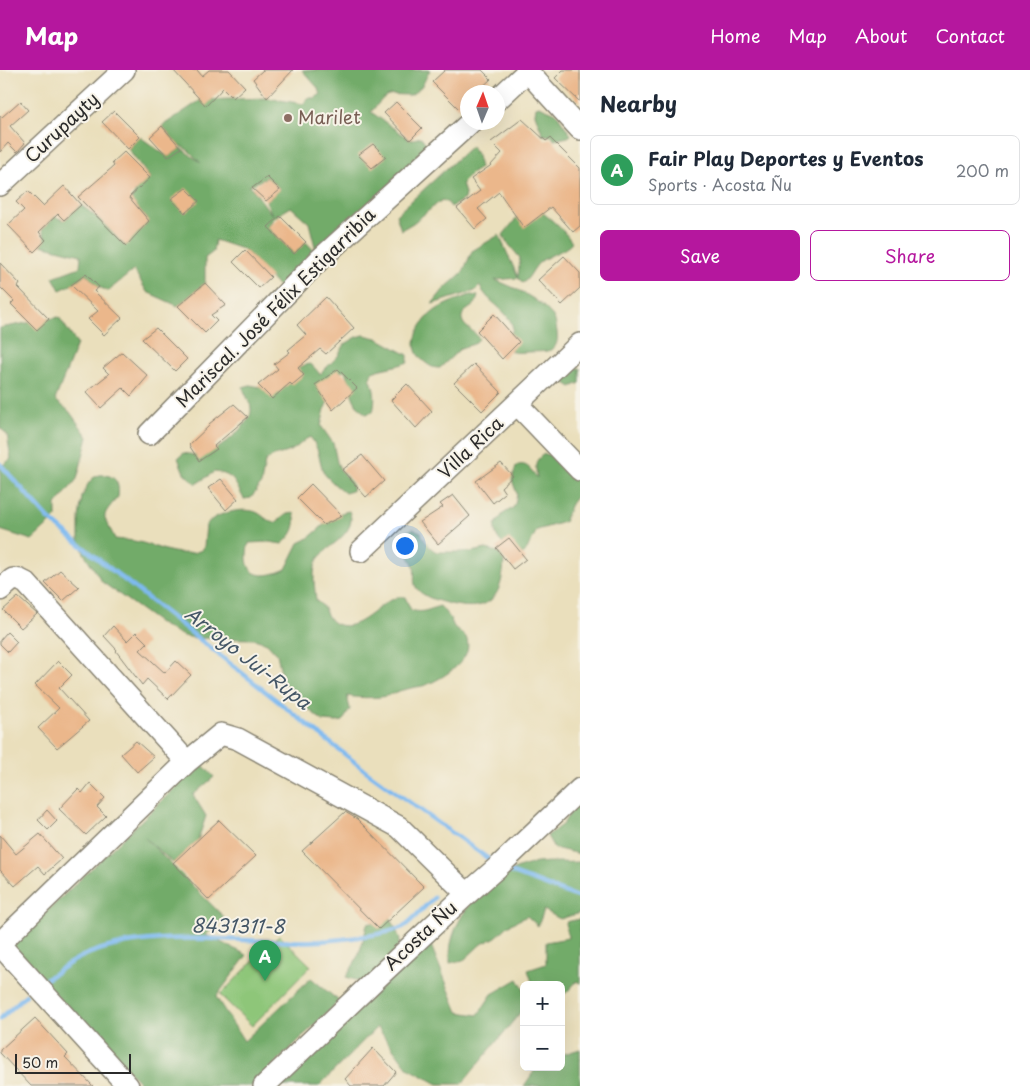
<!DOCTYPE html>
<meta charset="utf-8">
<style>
:root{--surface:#fff;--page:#f6f6f7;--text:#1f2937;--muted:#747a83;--line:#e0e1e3;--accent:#b5179e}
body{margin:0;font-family:"Playpen Sans",sans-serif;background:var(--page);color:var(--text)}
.controls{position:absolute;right:15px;bottom:15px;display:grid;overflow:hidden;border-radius:8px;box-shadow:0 5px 20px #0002}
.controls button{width:45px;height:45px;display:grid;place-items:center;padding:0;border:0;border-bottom:1px solid var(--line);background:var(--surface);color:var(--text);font:25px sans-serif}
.compass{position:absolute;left:460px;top:15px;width:45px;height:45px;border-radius:50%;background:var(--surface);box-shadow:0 5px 20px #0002;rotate:2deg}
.scale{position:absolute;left:15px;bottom:12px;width:116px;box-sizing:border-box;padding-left:5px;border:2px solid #2b2b2b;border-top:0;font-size:14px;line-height:18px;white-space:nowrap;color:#2b2b2b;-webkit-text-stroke:4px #f7f3e8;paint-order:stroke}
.you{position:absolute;left:404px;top:475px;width:18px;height:18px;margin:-12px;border:4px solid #fff;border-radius:50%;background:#1a73e8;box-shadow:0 0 0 8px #1a73e833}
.badge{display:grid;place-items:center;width:32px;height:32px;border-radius:50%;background:var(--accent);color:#fff;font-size:16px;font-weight:700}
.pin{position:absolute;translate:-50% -41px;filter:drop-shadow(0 1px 2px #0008)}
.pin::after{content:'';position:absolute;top:26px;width:18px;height:15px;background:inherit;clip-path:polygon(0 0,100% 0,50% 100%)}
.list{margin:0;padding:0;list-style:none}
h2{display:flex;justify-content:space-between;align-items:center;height:65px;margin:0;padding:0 20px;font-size:21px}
h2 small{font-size:16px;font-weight:400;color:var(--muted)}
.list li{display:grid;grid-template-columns:32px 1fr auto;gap:15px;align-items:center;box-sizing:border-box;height:70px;margin:0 10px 10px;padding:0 10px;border:1px solid var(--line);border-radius:8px}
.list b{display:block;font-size:19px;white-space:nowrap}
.list p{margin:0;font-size:16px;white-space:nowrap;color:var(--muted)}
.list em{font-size:16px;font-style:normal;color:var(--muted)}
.actions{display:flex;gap:10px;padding:15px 20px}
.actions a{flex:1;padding:11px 0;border:1px solid var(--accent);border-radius:8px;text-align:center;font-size:18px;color:var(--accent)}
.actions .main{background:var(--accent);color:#fff}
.map{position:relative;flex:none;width:580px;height:1016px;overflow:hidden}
header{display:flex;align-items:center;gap:30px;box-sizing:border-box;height:70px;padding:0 25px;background:var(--accent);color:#fff}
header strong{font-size:24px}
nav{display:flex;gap:28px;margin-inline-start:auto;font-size:18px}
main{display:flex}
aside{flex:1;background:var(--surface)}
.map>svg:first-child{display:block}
.green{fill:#8ec679;stroke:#5c7852}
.forest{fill:#72ab69;stroke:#4e6b4a;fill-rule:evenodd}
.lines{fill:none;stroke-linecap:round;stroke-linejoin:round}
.stream{stroke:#7ebaf0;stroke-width:4.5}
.building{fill:#ebb78b}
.minor-casing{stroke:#8a8574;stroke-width:24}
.minor{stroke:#fff;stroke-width:21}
.education-dot{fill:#8d6e63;stroke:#f7f3e8;stroke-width:2}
.labels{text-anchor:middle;stroke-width:4;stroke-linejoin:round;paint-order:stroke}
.education-label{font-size:18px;fill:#785e54;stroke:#f7f3e8;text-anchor:start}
.street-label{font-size:18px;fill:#2b2b2b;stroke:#f7f3e8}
.water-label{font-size:19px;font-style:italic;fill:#445666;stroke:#f7f3e8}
</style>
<header>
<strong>Map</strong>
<nav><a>Home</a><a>Map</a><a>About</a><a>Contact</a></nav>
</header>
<main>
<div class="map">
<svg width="580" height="1016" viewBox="0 0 580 1016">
<rect width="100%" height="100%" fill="#f7f3e8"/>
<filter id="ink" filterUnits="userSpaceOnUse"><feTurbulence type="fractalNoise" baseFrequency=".02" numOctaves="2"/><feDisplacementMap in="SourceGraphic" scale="10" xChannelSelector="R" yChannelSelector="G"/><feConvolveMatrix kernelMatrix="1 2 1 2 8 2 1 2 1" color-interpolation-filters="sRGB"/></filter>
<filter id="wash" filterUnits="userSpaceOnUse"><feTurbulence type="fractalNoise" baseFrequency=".0096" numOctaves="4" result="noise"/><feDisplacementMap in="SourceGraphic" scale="20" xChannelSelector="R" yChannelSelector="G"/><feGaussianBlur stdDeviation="1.12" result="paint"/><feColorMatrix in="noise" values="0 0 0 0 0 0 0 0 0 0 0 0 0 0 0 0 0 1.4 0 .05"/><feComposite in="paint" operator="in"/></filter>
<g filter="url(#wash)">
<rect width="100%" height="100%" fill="#eadfbc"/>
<path class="green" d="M279,865L311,896L252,956L220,925Z"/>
<path class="forest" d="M302,0H430C422,14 426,14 411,25C384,25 390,20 371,42L410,70L421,67L435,85L279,217L245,180L215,170L213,182L205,188V213L178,236L147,222L134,200L108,221L99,217L86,204L71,215L60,220L53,207L80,197L81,185L41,175L46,170L42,159L55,147L64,150L81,135L99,149L125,176L149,151L131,130L137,119L150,108L128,79L140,67L168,87L181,78L201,93L188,80L177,74L162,56L201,30L267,28L304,34L307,28H315L321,24L318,18ZM267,107L280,119L266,131L272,145L252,118L249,116ZM291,137L309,153L317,184L306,172L294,184L268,158L273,148Z
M539,36L556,43L571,65L568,67L554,70L553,66L543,65L535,44L536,37Z
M471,76L477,85L480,98L472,103L462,113L465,124L464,129L451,137L448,133L442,130L413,153L401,160L396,145Z
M539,141C548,145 568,164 572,173C565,181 551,184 541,191C533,197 531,207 523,213L518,208L495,210C514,217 537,228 551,244C556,249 556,256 557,262C560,285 544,281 528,282C523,282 518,283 513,282L507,278L506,271L513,259C510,240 487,233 480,216L475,221L432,234L444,219L463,202L472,181L499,165L518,207L520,188L506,171L503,165L519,145Z
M471,225L478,226C477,229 476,233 475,234C469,240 457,243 464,254C469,260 475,261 479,269L474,274L461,278L440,298C434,298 431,297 426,293C409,281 414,264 426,249C436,236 456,230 471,225Z
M59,247L77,274L55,330L69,341L88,367L77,409L56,435V448L32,470L0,460V397L11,389L7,364L0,358V258Z
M364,265L377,268L408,285V292C397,297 384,297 372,302L370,308C375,319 376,330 373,342L366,344C349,331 352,317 345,301L338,302L330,330L326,335L321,356L333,373L337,392L340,399L352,414V421L345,423C339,418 325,407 323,401C319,389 319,377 310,367C303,370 300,375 294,379C283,385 275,383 265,392L261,414L251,428L244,429C235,414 235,404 214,402L196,414L184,403L178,388L184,383C190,384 197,386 203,385C216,384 250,354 251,342C252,333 245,326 243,317L250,315L270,319C282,309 295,295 311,294L320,304L338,286L345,274L357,267Z
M572,298H580V313L571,317L565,313L562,305Z
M545,384C555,385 558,394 565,400C569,404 574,408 579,411C580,428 576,425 570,436C568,441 566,447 564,452L537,460L525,483L519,487C509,479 493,470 495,455L503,444L513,438L515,434L517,424L512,410L516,396C527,391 532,401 537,408C536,398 533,389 545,384Z
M99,405C115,404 120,412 118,427C98,450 104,444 115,469C123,470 131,470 139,472C159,477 181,489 202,480L204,477L206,455C214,443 246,436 258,443C265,447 267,451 275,453L287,444L294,443C298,456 292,466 282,474L269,472L249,473C247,479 247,483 247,489C249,511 271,506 286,499L299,473C318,466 327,444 349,441C359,462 328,475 318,489C311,501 315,518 316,531C327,536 325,549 336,554C362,565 383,523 405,527L411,540C423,544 429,539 440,536L450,548L454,557L466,567C476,589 443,608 426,615C420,617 413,617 407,619C398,620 391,626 381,627C370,628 358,628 347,626L350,639L343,651L336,652L323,651L307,638L287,617L283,611L277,584L267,573L254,569L196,568L183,566L162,555L102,512L84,483L79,470V448L82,427L88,414L93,408Z
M413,459L421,462C422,469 431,480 437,482H471L486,479L498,482L504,491C502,533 485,543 446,533C436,530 426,528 418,520C411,513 417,503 413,494C407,483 400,475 406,462Z
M201,693L214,707L193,725L206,746L198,770L173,793L145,768L224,847L206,865L247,885L216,927L244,971L311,908L339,931L252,1016H143L10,877Z
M580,736V784L554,778L547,766L563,754L573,738Z
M580,792V843L560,849L544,840L538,856L527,846L509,855L496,867L480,875L464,890L450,893C450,887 450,880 451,874C459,834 498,799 537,793C551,791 566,793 580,792Z
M391,848L400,869L398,879L365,913L346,907C358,890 363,874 367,854Z
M580,849V914L577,911L567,922L561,926V915H533L528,900L546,894V872L568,868L566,852Z
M430,873L458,942L478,945L492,924L518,909L524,920V938L462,1014H438L408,998L377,957L319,1016H280L350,946Z
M580,979V1016H524L537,997H561V985Z"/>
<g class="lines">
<path class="stream" d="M0,394L49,449L88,481L366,701L490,790
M505,800L580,828
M41,913C56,902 72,890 90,883C167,854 262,879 343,869C361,867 387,864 403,857C409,854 427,834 434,828
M0,949L26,925"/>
</g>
<g id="blocks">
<path class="building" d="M173,0H197L202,6L209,0H229L245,17L233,28L223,18L206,36Z
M263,0H293L267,28L253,9Z
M445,0H482L491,9L479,20L475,22H468V30L458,38L432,12Z
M563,0H580V32L555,8Z
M20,31L28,40L10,56L25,73L17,82L8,73L0,82V46L2,47Z
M396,32L422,58L410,70L384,43Z
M114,41L140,67L128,79L102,52Z
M522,49L546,71L550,68L580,98V156L573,162L551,137L524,158L499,122L478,139L487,149L475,159L457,138L480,121L471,109L490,96L502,83L491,72Z
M162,56L181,78L168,87L150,67Z
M373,74L386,87L372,98L358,85Z
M124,82L150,108L129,127L149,151L126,176L78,127L114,96L112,93Z
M267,107L280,120L266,131L252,118Z
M64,116L81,135L64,150L58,144L39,162L46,170L34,182L8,155L24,140L16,132L28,121L43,136Z
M186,118L199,131L185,143L171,129Z
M280,146L306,172L294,184L268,157Z
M245,180L271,207L259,218L233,192Z
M564,186L580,203V218L562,235L538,210Z
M0,193L20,214L18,217L49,249L37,260L11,234L14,231L0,217Z
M86,204L99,217L94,221L122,248L104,265L88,249L98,241L71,215Z
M205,213L226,235L211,245L217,251L205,263L178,236Z
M326,227L354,258L326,284L320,279L298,298L304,305L292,315L290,313L272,329L258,315L278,299L274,294L290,282L288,280L306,265L297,255Z
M494,244L519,272L502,289L477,261Z
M156,258L187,289L175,301L142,269Z
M122,282L148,306L131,326L123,318L101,338L86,322L109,304L103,298Z
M474,294L501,322L482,341L454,313Z
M338,299L357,318L333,340L315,315Z
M407,314L432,341L416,358L391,330Z
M234,334L248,347L214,376L217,379L199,391L189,375L210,355L209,354Z
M362,385L384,411L366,427L342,400Z
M501,393L513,406L501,417L505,423L493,433L476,411Z
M221,409L238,429L226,440L208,418Z
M311,414L342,446L324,455L297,428Z
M453,425L470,446L438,474L420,452L443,437L440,434Z
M509,468L526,489L513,499L496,478Z
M60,500L79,517L63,531L45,513Z
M18,527L37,544L21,558L3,540Z
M113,556L127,571L136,562L147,573L140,580L165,603L176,591L191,605L168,629L147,609L142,615L116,581L117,580L104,566Z
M7,562L17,572L8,582L0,574V570Z
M58,591L72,605L59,618L89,651L57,678L38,658L59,638L35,615Z
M136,671L154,687L137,702L121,684Z
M90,713L105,728L97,737L106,746L86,765L59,739L78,719L82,723Z
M47,740L57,751L48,760L38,750Z
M345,742L357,749L424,817L379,859L302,781Z
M219,750L256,786L209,830L173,793Z
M40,764L62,789L45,804L38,796L15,816L0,800V765L16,784Z
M35,948L68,984L65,987L93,1016H31L0,983V980Z
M373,978L396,1002L384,1016H351L345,1009Z"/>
</g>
</g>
<g filter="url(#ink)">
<use href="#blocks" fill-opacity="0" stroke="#8a8574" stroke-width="1"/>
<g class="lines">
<defs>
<path id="minor" d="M526,0L580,59
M498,29L529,0
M0,115L124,0
M517,334L580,400
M149,364L319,190L471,52
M361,481L580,274
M0,520L13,509L20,510L26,513L187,692L221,664L238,669L399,757L467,824
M0,873L187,692
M0,875L128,1016
M264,1016L378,907L467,824L499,796L580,719"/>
</defs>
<use href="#minor" class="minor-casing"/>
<use href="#minor" class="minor"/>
</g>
</g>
<circle class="education-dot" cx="288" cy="48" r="5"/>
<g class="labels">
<g class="education-label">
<text x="298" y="54">Marilet</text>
</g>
<g class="street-label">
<text transform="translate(62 58) rotate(-43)" y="6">Curupayty</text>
<text transform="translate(276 238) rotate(-45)" y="6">Mariscal. José Félix Estigarribia</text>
<text transform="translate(471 378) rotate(-43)" y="6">Villa Rica</text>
<text transform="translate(421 866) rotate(-43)" y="6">Acosta Ñu</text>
</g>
<g class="water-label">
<text transform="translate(248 588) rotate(38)" y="7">Arroyo Jui-Rupa</text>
<text transform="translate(238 856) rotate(1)" y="7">8431311-8</text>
</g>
</g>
</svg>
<div class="controls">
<button>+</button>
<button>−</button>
</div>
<svg class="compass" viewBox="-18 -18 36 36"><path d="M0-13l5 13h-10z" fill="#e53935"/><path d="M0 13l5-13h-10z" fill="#747a83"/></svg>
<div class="scale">50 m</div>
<div class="you"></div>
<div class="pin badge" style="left:265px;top:911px;background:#2e9e5b">A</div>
</div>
<aside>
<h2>Nearby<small></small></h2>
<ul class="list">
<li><span class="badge" style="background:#2e9e5b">A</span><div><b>Fair Play Deportes y Eventos</b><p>Sports · Acosta Ñu</p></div><em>200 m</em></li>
</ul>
<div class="actions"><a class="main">Save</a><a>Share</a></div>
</aside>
</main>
